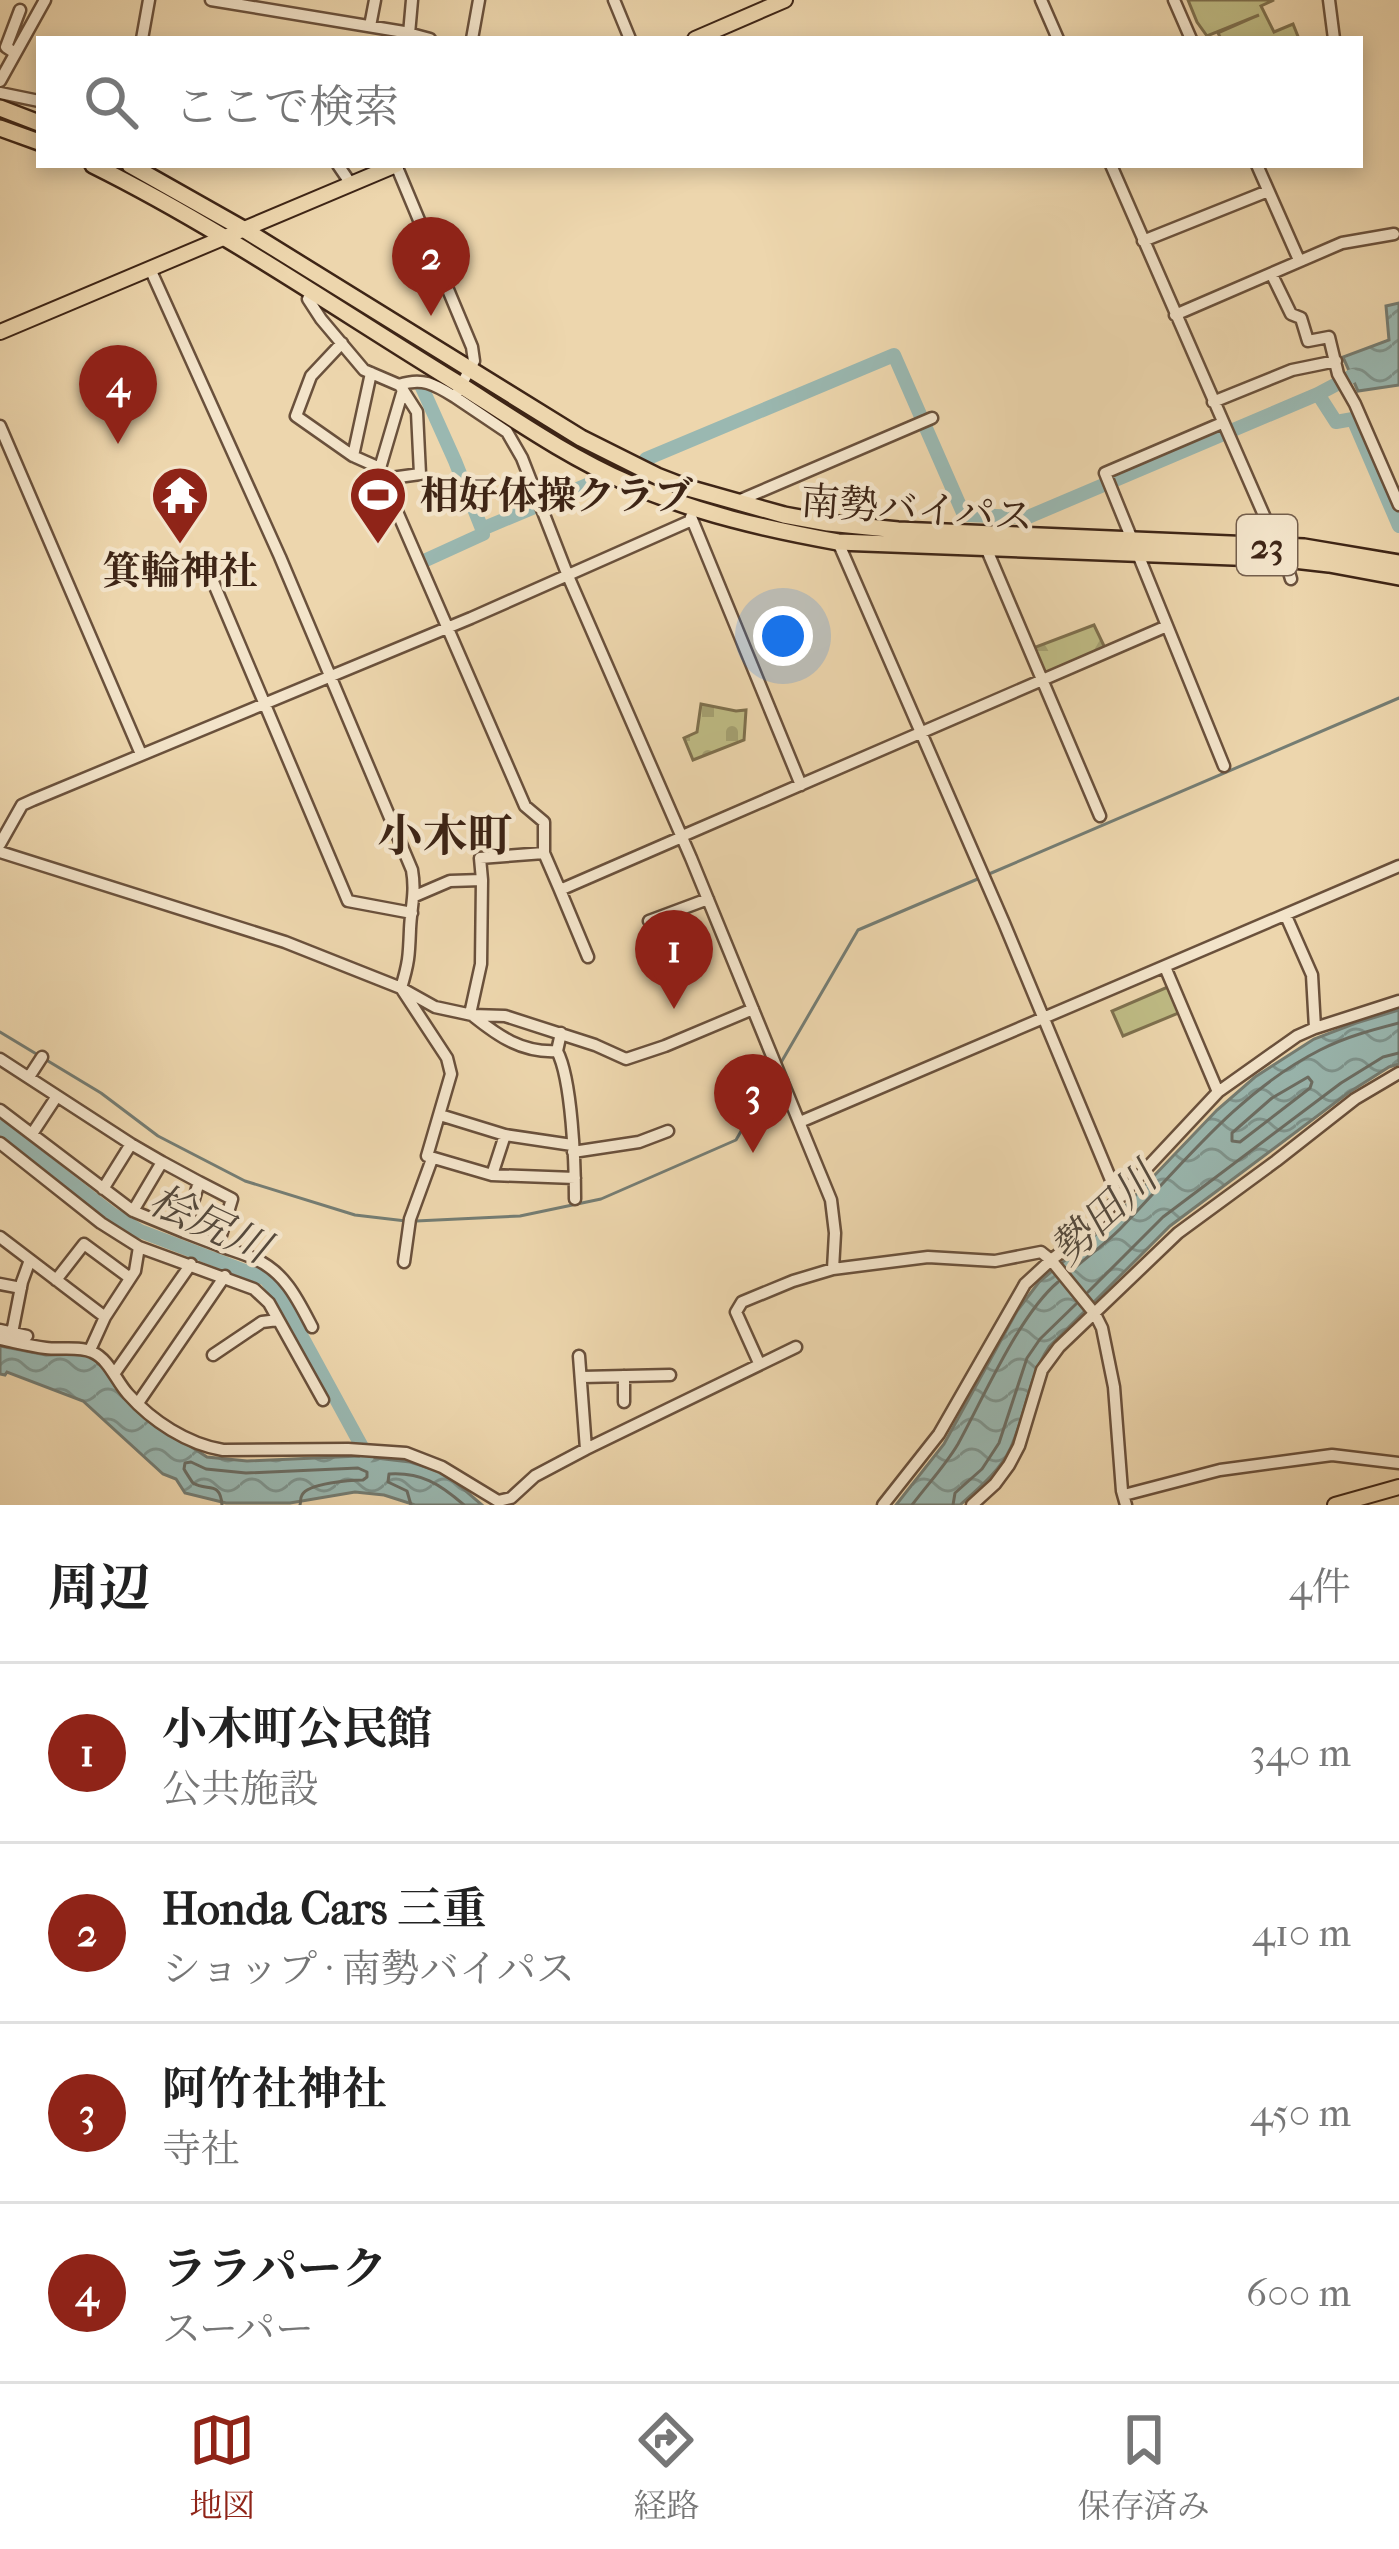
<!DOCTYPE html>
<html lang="ja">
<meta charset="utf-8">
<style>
:root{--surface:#fff;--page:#f2f2f2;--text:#222;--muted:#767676;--line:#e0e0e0;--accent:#8f2418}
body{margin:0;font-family:"IM FELL French Canon","Noto Serif JP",serif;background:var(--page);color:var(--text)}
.you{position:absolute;left:783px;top:636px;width:42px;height:42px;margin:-30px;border:9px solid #fff;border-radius:50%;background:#1a73e8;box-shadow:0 0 0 18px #1a73e833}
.badge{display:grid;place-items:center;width:78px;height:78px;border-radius:50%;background:var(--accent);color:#fff;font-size:39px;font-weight:700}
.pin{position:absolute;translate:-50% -99px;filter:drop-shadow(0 3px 6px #0008)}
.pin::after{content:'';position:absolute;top:63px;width:42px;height:36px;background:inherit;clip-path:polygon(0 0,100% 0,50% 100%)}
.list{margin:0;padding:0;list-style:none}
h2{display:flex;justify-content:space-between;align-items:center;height:156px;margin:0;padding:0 48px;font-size:51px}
h2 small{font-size:39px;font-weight:400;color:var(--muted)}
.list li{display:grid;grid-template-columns:78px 1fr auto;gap:36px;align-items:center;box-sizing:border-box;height:180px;padding:0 48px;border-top:3px solid var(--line)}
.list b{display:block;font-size:45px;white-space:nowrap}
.list p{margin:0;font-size:39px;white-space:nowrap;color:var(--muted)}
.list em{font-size:39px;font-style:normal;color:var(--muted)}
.icon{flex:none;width:66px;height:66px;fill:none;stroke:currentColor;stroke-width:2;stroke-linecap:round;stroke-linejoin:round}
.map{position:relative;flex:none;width:1399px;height:1505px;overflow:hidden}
.search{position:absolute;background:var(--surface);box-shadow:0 6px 18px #0003;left:36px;right:36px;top:36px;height:132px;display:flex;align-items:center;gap:30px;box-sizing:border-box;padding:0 42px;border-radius:0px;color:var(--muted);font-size:45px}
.sheet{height:876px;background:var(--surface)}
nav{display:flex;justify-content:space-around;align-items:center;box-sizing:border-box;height:168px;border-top:3px solid var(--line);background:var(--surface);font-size:33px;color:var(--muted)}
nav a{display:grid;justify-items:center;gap:6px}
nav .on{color:var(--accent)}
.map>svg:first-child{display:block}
.forest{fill:url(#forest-firs);stroke:#7e704e;stroke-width:3}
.cemetery{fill:url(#cemetery-stones);stroke:#7e704e;stroke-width:3}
.park{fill:#bfbc85;stroke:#7e704e;stroke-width:3}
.water{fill:url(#water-waves);stroke:#757d73;stroke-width:3}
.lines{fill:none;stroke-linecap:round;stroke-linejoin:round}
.shore{stroke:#6c6e64;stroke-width:3}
.stream{stroke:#757d73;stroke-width:3}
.river{stroke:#9ab8b1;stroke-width:14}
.minor-casing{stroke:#6a513c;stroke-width:15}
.major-casing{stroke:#3e2516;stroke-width:18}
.highway-casing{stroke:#3e2516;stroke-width:20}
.minor{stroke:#f3e4ca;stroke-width:10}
.major{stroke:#edd6ad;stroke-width:14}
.highway{stroke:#edd6ad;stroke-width:15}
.labels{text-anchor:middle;stroke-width:9;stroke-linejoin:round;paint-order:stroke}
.shield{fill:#f3e4ca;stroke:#745e4c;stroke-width:3}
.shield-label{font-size:36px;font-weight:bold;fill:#3e2516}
.poi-label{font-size:39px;font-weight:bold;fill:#3e2516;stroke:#f3e4ca;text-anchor:start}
.street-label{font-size:39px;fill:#3e2516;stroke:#f3e4ca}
.water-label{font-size:42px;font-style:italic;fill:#554a3d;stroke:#f3e4ca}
.quarter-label{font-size:45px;font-weight:bold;fill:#3e2516;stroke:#f3e4ca}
</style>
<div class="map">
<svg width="1399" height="1505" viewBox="0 0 1399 1505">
<defs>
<pattern id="forest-firs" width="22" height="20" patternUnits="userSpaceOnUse" patternTransform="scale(3)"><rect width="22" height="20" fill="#bfbc85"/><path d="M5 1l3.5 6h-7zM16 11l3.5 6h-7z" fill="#a5a172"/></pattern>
<pattern id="cemetery-stones" width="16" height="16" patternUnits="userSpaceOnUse" patternTransform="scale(3)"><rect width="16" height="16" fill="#bfbc85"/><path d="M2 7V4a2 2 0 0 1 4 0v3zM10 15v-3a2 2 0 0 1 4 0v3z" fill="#a5a172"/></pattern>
<pattern id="water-waves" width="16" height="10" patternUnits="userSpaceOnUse" patternTransform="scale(3)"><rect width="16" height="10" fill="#9ab8b1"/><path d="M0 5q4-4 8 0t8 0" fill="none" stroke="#7f958f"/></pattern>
</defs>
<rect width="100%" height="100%" fill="#edd6ad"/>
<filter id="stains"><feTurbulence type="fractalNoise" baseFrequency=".00167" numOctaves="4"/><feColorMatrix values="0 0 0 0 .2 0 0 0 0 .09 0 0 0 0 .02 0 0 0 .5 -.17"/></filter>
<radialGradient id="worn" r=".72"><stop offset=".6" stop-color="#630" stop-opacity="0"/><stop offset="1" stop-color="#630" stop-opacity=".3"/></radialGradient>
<path class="forest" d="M1094,625L1106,650L1045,676L1033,648Z"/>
<path class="cemetery" d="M701,704L736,711L746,710L744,740L693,760L684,738L697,732Z"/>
<path class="park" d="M1188,0H1274L1261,6L1274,32L1293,24L1299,39H1221L1218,33L1259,15L1207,36L1197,22Z
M1170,986L1181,1012L1123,1036L1112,1011Z"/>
<path class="water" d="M1399,303V385L1358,391L1343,357L1389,340L1386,306Z
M1399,1010V1064L1389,1067L1348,1093L1170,1226L1049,1347C1028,1378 1026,1414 1011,1447C1000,1471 979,1488 960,1505H896L944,1444L1017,1311L1039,1282L1107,1225L1217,1110L1255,1077L1314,1039L1356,1023Z
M0,1346L46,1355L86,1354L102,1364L147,1418L207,1457L247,1461L359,1456L410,1462L445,1473L482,1505H415L384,1495L355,1492L290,1503H226L185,1493L176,1479L163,1474L83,1401L7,1372L5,1375L0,1374Z"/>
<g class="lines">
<path class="shore" d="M1308,1077L1312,1082L1310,1088L1240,1142L1232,1141V1133L1272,1098Z
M1071,1271C1087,1257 1105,1244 1120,1229C1182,1165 1239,1091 1320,1050C1345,1037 1372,1030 1399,1023
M1088,1292L1163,1217L1341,1083L1383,1057L1399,1053
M222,1505C220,1480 207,1492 193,1483C192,1482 185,1471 184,1469L185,1463L191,1462L206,1469L246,1473L358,1468L367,1472V1477L363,1480C352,1480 308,1483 302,1495C300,1498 301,1502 300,1505
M411,1505L407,1491L388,1482L389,1474C421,1472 440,1484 464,1505
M912,1505C927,1485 945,1466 958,1444C984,1397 1019,1315 1058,1282
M953,1505L955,1493L982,1469L999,1443L1027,1358L1040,1339L1076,1304"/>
<path class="stream" d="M989,874L1399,698
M0,1032L101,1093L158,1136L245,1181L355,1215L406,1221
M779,1066L858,930L980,878
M416,1221L520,1216L601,1199L736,1140L774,1074"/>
<path class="river" d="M1352,376L1318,394L1336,422L1353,419L1399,526
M420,383L455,461L482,529
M646,459L894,355L964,515L1028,517L1318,394
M426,560L483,534L482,529L599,480
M0,1127L112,1214L140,1231L266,1279L283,1302L367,1456"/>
<defs>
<path id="minor" d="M211,0L404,32L430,39
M614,0L630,39
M1041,0L1058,39
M1174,0L1191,39
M1329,0L1334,39
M370,26L375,0
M409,34L412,0
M142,39L149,0
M472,39L479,0
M15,53L6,47L20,10
M0,81L45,0
M0,93L39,101
M338,165L351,184
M396,165L472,347L474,361L455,397L507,432L522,458L568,576L691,858L831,1200L835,1233L833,1269
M1111,165L1277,545
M1257,165L1299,260
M1143,241L1268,191
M151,271L280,557L412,870C416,893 411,906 410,929C409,955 409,962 401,988L447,1058L451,1074L427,1156L492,1175L575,1178
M1272,275L1291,314L1301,318L1308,341L1329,337L1338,374L1355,404L1399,505
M308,299L321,319L364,370L399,385C422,377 434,384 455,397
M1175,315L1342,243L1394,234
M342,343L311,376L296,416L353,456
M371,373L353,456L380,468
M399,385L403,390L380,468L392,500L525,806L544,822V853L560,890L682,837
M1213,402L1292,370L1336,361
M1222,423L1105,473L1224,766
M0,426L141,754
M384,479L420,474L417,412L403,390
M738,501L932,418
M691,517L801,785
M838,542L1004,923L1116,1192L1122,1196
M987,550L1100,816
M1285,559L1291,579
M211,577L348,901L412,913
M680,837L1167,626
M0,844L22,805L33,800L471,618L690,521
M0,852L285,942L401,988L435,1007L472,1015L505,1016L595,1045L626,1059L665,1046L753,1009
M560,890L588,957
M415,896L450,881L482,880L480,858L544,853
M1286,916L1312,975L1315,1028
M649,921L708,899
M1165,967L1218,1092
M470,1014L481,964L482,880
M472,1015C498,1036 522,1053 557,1051
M561,1033L557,1051C572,1079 575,1164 575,1199
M0,1059L57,1096L32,1134
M29,1077L42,1057
M57,1096L131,1144L103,1189
M0,1110L133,1211
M440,1115L505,1135L572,1145
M800,1122L1399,866
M0,1143L101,1223L139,1247L254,1289L269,1303L323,1400
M131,1144L162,1162L133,1211L184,1232L199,1182L162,1162
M573,1152L639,1142L668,1131
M492,1175L505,1135
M184,1232L218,1245L232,1199L199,1182
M0,1237L105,1317L90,1350
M218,1245C230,1250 243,1253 255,1259C285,1272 298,1300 312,1327
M404,1262L410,1219L432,1159
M56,1280L84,1244L130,1278
M0,1284L21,1288
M105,1317L135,1271L139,1247
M0,1330L27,1336
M12,1333L22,1282L30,1260
M0,1339C15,1342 30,1346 46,1348C60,1350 79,1346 92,1352C109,1359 116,1381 128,1394C152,1421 187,1444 223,1450L348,1449L406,1453L442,1467L498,1501L511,1498L535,1476L586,1449L796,1347
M213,1355L262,1322L278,1320
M579,1356L586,1449
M759,1363L736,1312L742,1302L793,1281L833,1269L928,1257L995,1261L1041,1252L1051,1260L1095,1314L1102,1328L1114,1387L1122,1491L1126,1505
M114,1374L191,1264
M624,1376V1402
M582,1377L670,1375
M138,1403L225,1276
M1124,1495L1220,1470L1332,1455L1399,1463
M883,1505L939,1434L1025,1284L1051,1260L1085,1234L1218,1092L1297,1036L1315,1028L1399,1001
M972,1505L995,1484L1009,1465L1019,1446L1042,1370L1059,1347L1178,1233L1276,1161L1355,1099L1399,1073"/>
<path id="major" d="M695,39L785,0
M0,332L396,165
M1335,1505L1399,1487"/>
<path id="highway" d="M0,108L39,123
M0,128L39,142
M93,165C218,227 335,308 454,381C511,417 566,456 628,483C695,513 766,529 838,542L1285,559L1329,564L1399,577
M130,165L245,230L581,438L657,476L688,488L784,515L828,523L898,530L1304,547L1399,563"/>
</defs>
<use href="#minor" class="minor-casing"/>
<use href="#major" class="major-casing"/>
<use href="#highway" class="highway-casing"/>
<use href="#minor" class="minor"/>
<use href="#major" class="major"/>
<use href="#highway" class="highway"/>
</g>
<defs>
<symbol id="temple-pin" viewBox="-11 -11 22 30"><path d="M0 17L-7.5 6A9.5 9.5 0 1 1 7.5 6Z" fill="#8f2418" stroke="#f3e4ca"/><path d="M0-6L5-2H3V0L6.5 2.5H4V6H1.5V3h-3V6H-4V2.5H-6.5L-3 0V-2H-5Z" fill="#fff"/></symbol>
<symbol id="stadium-pin" viewBox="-11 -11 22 30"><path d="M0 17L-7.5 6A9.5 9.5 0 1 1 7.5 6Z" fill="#8f2418" stroke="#f3e4ca"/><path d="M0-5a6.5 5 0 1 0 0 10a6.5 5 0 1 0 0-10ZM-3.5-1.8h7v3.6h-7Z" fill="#fff"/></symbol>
</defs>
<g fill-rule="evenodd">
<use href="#temple-pin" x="147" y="462" width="66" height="90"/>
<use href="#stadium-pin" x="345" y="462" width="66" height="90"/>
</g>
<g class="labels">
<rect class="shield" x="1237" y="515" width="60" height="60" rx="9"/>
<g class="shield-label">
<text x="1267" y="558">23</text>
</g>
<g class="poi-label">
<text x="420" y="509">相好体操クラブ</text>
<text x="180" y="584" text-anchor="middle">箕輪神社</text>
</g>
<g class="street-label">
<text transform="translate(917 508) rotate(4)" y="14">南勢バイパス</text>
</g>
<g class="water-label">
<text transform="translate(1103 1213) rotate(-43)" y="15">勢田川</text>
<text transform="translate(210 1223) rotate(25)" y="15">桧尻川</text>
</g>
<g class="quarter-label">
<text x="445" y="851">小木町</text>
</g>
</g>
<rect width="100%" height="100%" filter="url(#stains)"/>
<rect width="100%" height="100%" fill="url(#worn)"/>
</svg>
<div class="you"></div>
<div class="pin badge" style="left:674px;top:1009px">1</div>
<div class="pin badge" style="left:431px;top:316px">2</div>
<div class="pin badge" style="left:753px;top:1153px">3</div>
<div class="pin badge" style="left:118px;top:444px">4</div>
<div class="search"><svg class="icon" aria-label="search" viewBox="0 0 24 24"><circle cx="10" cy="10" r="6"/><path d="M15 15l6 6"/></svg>ここで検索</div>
</div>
<section class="sheet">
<h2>周辺<small>4件</small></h2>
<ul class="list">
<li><span class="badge">1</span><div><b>小木町公民館</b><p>公共施設</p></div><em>340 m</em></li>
<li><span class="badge">2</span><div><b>Honda Cars 三重</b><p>ショップ · 南勢バイパス</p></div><em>410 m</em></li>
<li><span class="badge">3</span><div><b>阿竹社神社</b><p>寺社</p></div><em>450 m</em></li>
<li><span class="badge">4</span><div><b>ララパーク</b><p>スーパー</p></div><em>600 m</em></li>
</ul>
</section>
<nav>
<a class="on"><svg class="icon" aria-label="map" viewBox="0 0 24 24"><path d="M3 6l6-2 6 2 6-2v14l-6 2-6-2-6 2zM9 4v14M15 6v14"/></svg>地図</a>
<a><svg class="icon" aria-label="directions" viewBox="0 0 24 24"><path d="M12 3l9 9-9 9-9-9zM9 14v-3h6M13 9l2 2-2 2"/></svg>経路</a>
<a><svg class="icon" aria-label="saved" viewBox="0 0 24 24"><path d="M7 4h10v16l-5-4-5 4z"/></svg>保存済み</a>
</nav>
